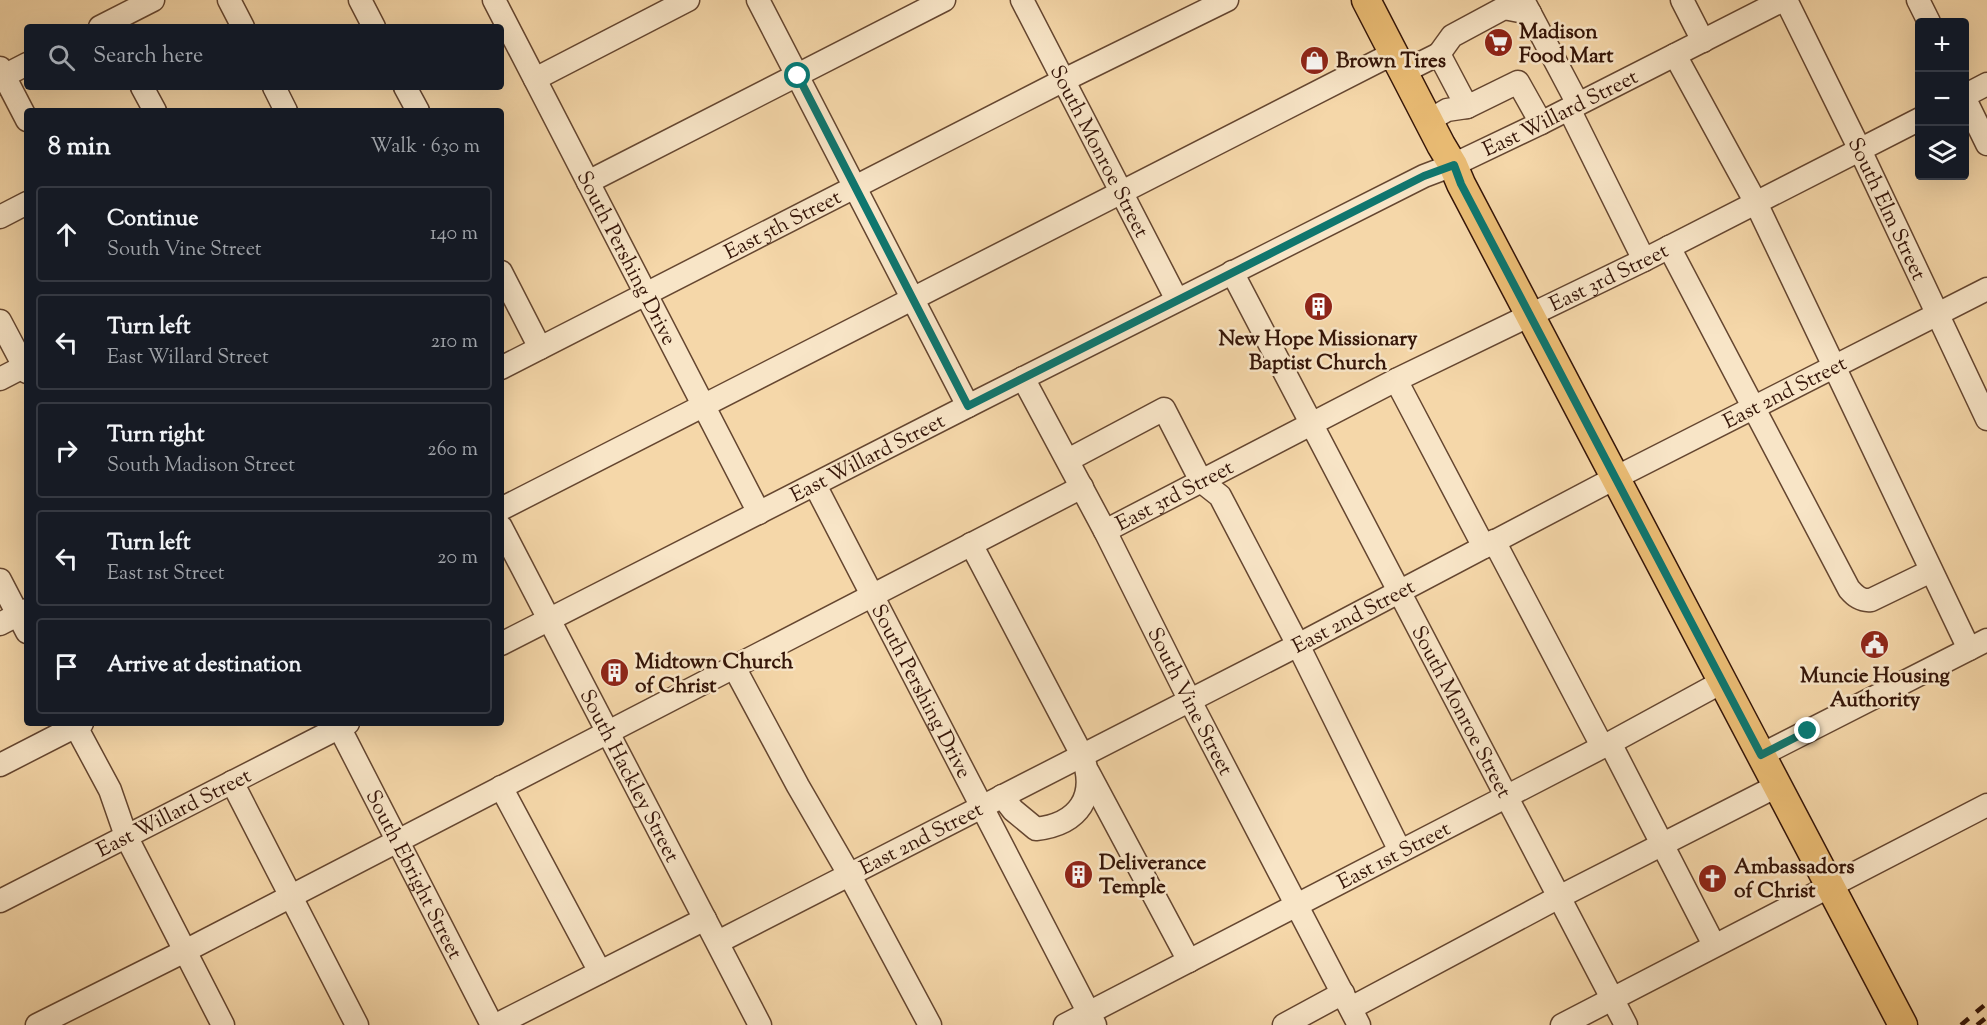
<!DOCTYPE html>
<meta charset="utf-8">
<style>
:root{--surface:#171b24;--page:#20242c;--text:#f1f3f6;--muted:#9ea1a6;--line:#363941}
body{margin:0;font-family:"Sorts Mill Goudy",serif;background:var(--page);color:var(--text)}
.controls{position:absolute;right:18px;top:18px;display:grid;overflow:hidden;border-radius:6px;box-shadow:0 6px 24px #0002}
.controls button{width:54px;height:54px;display:grid;place-items:center;padding:0;border:0;border-bottom:2px solid var(--line);background:var(--surface);color:var(--text);font:30px sans-serif}
.stop{position:absolute;width:18px;height:18px;margin:-14px;border:4px solid #0f766e;border-radius:50%;background:#fff}
.stop.end{background:#0f766e;border-color:#fff;box-shadow:0 2px 6px #0008}
.list{margin:0;padding:0;list-style:none}
h2{display:flex;justify-content:space-between;align-items:center;height:78px;margin:0;padding:0 24px;font-size:26px}
h2 small{font-size:20px;font-weight:400;color:var(--muted)}
.list li{display:grid;grid-template-columns:39px 1fr auto;gap:18px;align-items:center;box-sizing:border-box;height:96px;margin:0 12px 12px;padding:0 12px;border:2px solid var(--line);border-radius:6px}
.list b{display:block;font-size:22px;white-space:nowrap}
.list p{margin:0;font-size:20px;white-space:nowrap;color:var(--muted)}
.list em{font-size:20px;font-style:normal;color:var(--muted)}
.icon{flex:none;width:33px;height:33px;fill:none;stroke:currentColor;stroke-width:2;stroke-linecap:round;stroke-linejoin:round}
.map{position:relative;flex:none;width:1987px;height:1025px;overflow:hidden}
.search{position:absolute;background:var(--surface);box-shadow:0 6px 24px #0002;left:24px;top:24px;width:480px;height:66px;display:flex;align-items:center;gap:15px;box-sizing:border-box;padding:0 21px;border-radius:6px;color:var(--muted);font-size:22px}
.panel{position:absolute;background:var(--surface);box-shadow:0 6px 24px #0002;left:24px;top:108px;width:480px;height:618px;border-radius:6px}
.map>svg:first-child{display:block}
.lines{fill:none;stroke-linecap:round;stroke-linejoin:round}
.minor-casing{stroke:#654630;stroke-width:25}
.major-casing{stroke:#351508;stroke-width:31}
.minor{stroke:#f8e5c7;stroke-width:22}
.major{stroke:#eabc74;stroke-width:28}
.rail{stroke:#351508;stroke-width:4.5;stroke-dasharray:10 10;stroke-linecap:butt}
.route{stroke:#0f766e;stroke-width:8}
.labels{text-anchor:middle;stroke-width:5;stroke-linejoin:round;paint-order:stroke}
.poi-label{font-size:21px;font-weight:bold;fill:#351508;stroke:#f8e5c7;text-anchor:start}
.street-label{font-size:21px;fill:#351508;stroke:#f8e5c7}
</style>
<div class="map">
<svg width="1987" height="1025" viewBox="0 0 1987 1025">
<rect width="100%" height="100%" fill="#f5d7a9"/>
<filter id="stains"><feTurbulence type="fractalNoise" baseFrequency=".00333" numOctaves="4"/><feColorMatrix values="0 0 0 0 .2 0 0 0 0 .09 0 0 0 0 .02 0 0 0 .5 -.17"/></filter>
<radialGradient id="worn" r=".72"><stop offset=".6" stop-color="#630" stop-opacity="0"/><stop offset="1" stop-color="#630" stop-opacity=".3"/></radialGradient>
<g class="lines">
<defs>
<g id="minor">
<path d="M229,0L243,27"/>
<path d="M360,0L374,27"/>
<path id="s1" d="M494,0L759,513"/>
<path d="M758,0L968,406"/>
<path id="s2" d="M1022,0L1177,300"/>
<path d="M1523,0L1578,104"/>
<path d="M1682,0L1703,41"/>
<path id="s3" d="M1786,0L1860,150L1987,419"/>
<path d="M1918,0L1929,22"/>
<path d="M100,27L153,0"/>
<path d="M1439,54L1452,36L1504,8L1530,13"/>
<path d="M1675,55L1756,203L1969,649"/>
<path d="M0,68L27,120"/>
<path d="M1403,72L1439,54L1467,107L1518,82L1541,123"/>
<path d="M0,78L27,64"/>
<path d="M535,79L688,0"/>
<path d="M142,87L155,111"/>
<path d="M274,87L286,111"/>
<path d="M405,87L418,111"/>
<path d="M1964,96L1987,84"/>
<path d="M1964,97L1987,144"/>
<path d="M1569,109L1644,260"/>
<path d="M1428,121L1447,110L1467,107"/>
<path d="M588,182L944,0"/>
<path d="M0,217L27,203"/>
<path d="M1669,247L1849,589C1855,596 1861,601 1871,600L1931,571"/>
<path d="M501,272L540,348"/>
<path id="s4" d="M1232,272L1626,1025"/>
<path d="M0,321L27,372"/>
<path id="s5" d="M501,368L1064,80L1227,0"/>
<path id="s6" d="M1023,378L1105,531L1189,699L1359,1025"/>
<path d="M0,379L27,365"/>
<path d="M1396,380L1484,547"/>
<path d="M1068,460L1164,409L1201,481L1220,496L1298,645L1400,851"/>
<path id="s7" d="M815,485L1095,1025"/>
<path d="M501,509L1394,53"/>
<path id="s8" d="M501,527L760,1025"/>
<path id="s9" d="M1105,531L1396,380L1644,260L1920,119"/>
<path d="M1494,541L1602,746"/>
<path d="M971,544L1082,755C1098,796 1079,824 1036,829L1013,810L1002,796"/>
<path d="M0,580L27,632"/>
<path d="M0,624L27,610"/>
<path id="s10" d="M501,644L968,406L1424,176L1453,165L1541,123L1783,0"/>
<path d="M734,667L798,786L849,874L930,1025"/>
<path d="M74,723L110,790L126,836L223,1025"/>
<path id="s11" d="M337,723L492,1025"/>
<path d="M1610,743L1714,945"/>
<path d="M1761,755L1987,640"/>
<path d="M0,765L82,723"/>
<path d="M1088,772L1189,961"/>
<path d="M232,782L357,1025"/>
<path d="M501,787L600,972"/>
<path id="s12" d="M0,901L348,723"/>
<path id="s13" d="M718,942L1298,645L1615,478L1987,289"/>
<path d="M1351,1008L1559,897L1777,786"/>
<path d="M37,1025L185,951L1082,487"/>
<path d="M496,1025L705,919"/>
<path id="s14" d="M1065,1025L1610,743L1722,682"/>
<path d="M1284,1025L1343,993"/>
<path d="M1562,1025L1987,805"/>
</g>
<path id="major" d="M1366,0L1441,145L1453,165L1461,184L1903,1025"/>
</defs>
<use href="#minor" class="minor-casing"/>
<use href="#major" class="major-casing"/>
<use href="#minor" class="minor"/>
<use href="#major" class="major"/>
<path class="rail" d="M1961,1025L1987,1003
M1977,1025L1987,1017"/>
</g>
<g class="lines">
<path class="route" d="M798,76L968,406L1424,176L1454,165L1461,184L1761,755L1808,731"/>
</g>
<defs>
<symbol id="supermarket-disc" viewBox="-11 -11 22 22"><circle r="9.5" fill="#8f2418" stroke="#f8e5c7"/><path d="M-6-5.5h2.5l.6 2H6L4.5 2H-2.5L-4.4-4H-6ZM-1.5 3.2a1.3 1.3 0 1 0 .1 0ZM3 3.2a1.3 1.3 0 1 0 .1 0Z" fill="#fff"/></symbol>
<symbol id="shop-disc" viewBox="-11 -11 22 22"><circle r="9.5" fill="#8f2418" stroke="#f8e5c7"/><path d="M-5-2.5h2.3a2.7 3.5 0 0 1 5.4 0H5L5.5 6h-11ZM-1.5-2.5h3a1.5 2.3 0 0 0-3 0Z" fill="#fff"/></symbol>
<symbol id="building-disc" viewBox="-11 -11 22 22"><circle r="9.5" fill="#8f2418" stroke="#f8e5c7"/><path d="M-4-6H4V6H1V3H-1V6H-4ZM-2.5-4.3h1.7v1.8h-1.7ZM.8-4.3h1.7v1.8H.8ZM-2.5-1h1.7V.8h-1.7ZM.8-1h1.7V.8H.8Z" fill="#fff"/></symbol>
<symbol id="civic-disc" viewBox="-11 -11 22 22"><circle r="9.5" fill="#8f2418" stroke="#f8e5c7"/><path d="M-.6-6.5H3V-4.5H.6V-3L4-1V1h2V6H-6V1h2V-1L-.6-3ZM-1.2 2.5V6h2.4V2.5Z" fill="#fff"/></symbol>
<symbol id="church-disc" viewBox="-11 -11 22 22"><circle r="9.5" fill="#8f2418" stroke="#f8e5c7"/><path d="M-1.2-6h2.4v3.5h3.3v2.4h-3.3V6h-2.4V-.1h-3.3v-2.4h3.3Z" fill="#fff"/></symbol>
</defs>
<g fill-rule="evenodd">
<use href="#supermarket-disc" x="1482" y="26" width="33" height="33"/>
<use href="#shop-disc" x="1298" y="44" width="33" height="33"/>
<use href="#building-disc" x="1302" y="290" width="33" height="33"/>
<use href="#civic-disc" x="1858" y="628" width="33" height="33"/>
<use href="#building-disc" x="598" y="656" width="33" height="33"/>
<use href="#building-disc" x="1062" y="858" width="33" height="33"/>
<use href="#church-disc" x="1696" y="862" width="33" height="33"/>
</g>
<g class="labels">
<g class="poi-label">
<text x="1519" y="38">Madison<tspan x="1519" dy="24">Food Mart</tspan></text>
<text x="1336" y="67">Brown Tires</text>
<text x="1318" y="345" text-anchor="middle">New Hope Missionary<tspan x="1318" dy="24">Baptist Church</tspan></text>
<text x="635" y="668">Midtown Church<tspan x="635" dy="24">of Christ</tspan></text>
<text x="1875" y="682" text-anchor="middle">Muncie Housing<tspan x="1875" dy="24">Authority</tspan></text>
<text x="1099" y="869">Deliverance<tspan x="1099" dy="24">Temple</tspan></text>
<text x="1734" y="873">Ambassadors<tspan x="1734" dy="24">of Christ</tspan></text>
</g>
<g class="street-label">
<text dy="7" stroke="none"><textPath href="#s10" startOffset="1185">East Willard Street</textPath></text>
<text dy="7" stroke="none"><textPath href="#s2" startOffset="170">South Monroe Street</textPath></text>
<text dy="7" stroke="none"><textPath href="#s3" startOffset="232">South Elm Street</textPath></text>
<text dy="7" stroke="none"><textPath href="#s5" startOffset="316">East 5th Street</textPath></text>
<text dy="7" stroke="none"><textPath href="#s1" startOffset="290">South Pershing Drive</textPath></text>
<text dy="7" stroke="none"><textPath href="#s9" startOffset="564">East 3rd Street</textPath></text>
<text dy="7" stroke="none"><textPath href="#s13" startOffset="1200">East 2nd Street</textPath></text>
<text dy="7" stroke="none"><textPath href="#s10" startOffset="411">East Willard Street</textPath></text>
<text dy="7" stroke="none"><textPath href="#s9" startOffset="78">East 3rd Street</textPath></text>
<text dy="7" stroke="none"><textPath href="#s13" startOffset="714">East 2nd Street</textPath></text>
<text dy="7" stroke="none"><textPath href="#s7" startOffset="232">South Pershing Drive</textPath></text>
<text dy="7" stroke="none"><textPath href="#s6" startOffset="364">South Vine Street</textPath></text>
<text dy="7" stroke="none"><textPath href="#s4" startOffset="496">South Monroe Street</textPath></text>
<text dy="7" stroke="none"><textPath href="#s8" startOffset="280">South Hackley Street</textPath></text>
<text dy="7" stroke="none"><textPath href="#s12" startOffset="195">East Willard Street</textPath></text>
<text dy="7" stroke="none"><textPath href="#s13" startOffset="228">East 2nd Street</textPath></text>
<text dy="7" stroke="none"><textPath href="#s14" startOffset="370">East 1st Street</textPath></text>
<text dy="7" stroke="none"><textPath href="#s11" startOffset="170">South Ebright Street</textPath></text>
</g>
</g>
<rect width="100%" height="100%" filter="url(#stains)"/>
<rect width="100%" height="100%" fill="url(#worn)"/>
</svg>
<div class="controls">
<button>+</button>
<button>−</button>
<button><svg class="icon" aria-label="layers" viewBox="0 0 24 24"><path d="M12 4l9 5-9 5-9-5zM3 14l9 5 9-5"/></svg></button>
</div>
<div class="stop" style="left:798px;top:76px"></div>
<div class="stop end" style="left:1808px;top:731px"></div>
<div class="search"><svg class="icon" aria-label="search" viewBox="0 0 24 24"><circle cx="10" cy="10" r="6"/><path d="M15 15l6 6"/></svg>Search here</div>
<section class="panel">
<h2>8 min<small>Walk · 630 m</small></h2>
<ul class="list">
<li><svg class="icon" aria-label="ahead" viewBox="0 0 24 24"><path d="M12 20V5M6 11l6-6 6 6"/></svg><div><b>Continue</b><p>South Vine Street</p></div><em>140 m</em></li>
<li><svg class="icon" aria-label="left" viewBox="0 0 24 24"><path d="M17 20v-9H6M10 6l-5 5 5 5"/></svg><div><b>Turn left</b><p>East Willard Street</p></div><em>210 m</em></li>
<li><svg class="icon" aria-label="right" viewBox="0 0 24 24"><path d="M7 20v-9h11M14 6l5 5-5 5"/></svg><div><b>Turn right</b><p>South Madison Street</p></div><em>260 m</em></li>
<li><svg class="icon" aria-label="left" viewBox="0 0 24 24"><path d="M17 20v-9H6M10 6l-5 5 5 5"/></svg><div><b>Turn left</b><p>East 1st Street</p></div><em>20 m</em></li>
<li><svg class="icon" aria-label="arrive" viewBox="0 0 24 24"><path d="M6 21V4h12l-3 4 3 4H6"/></svg><div><b>Arrive at destination</b></div></li>
</ul>
</section>
</div>
